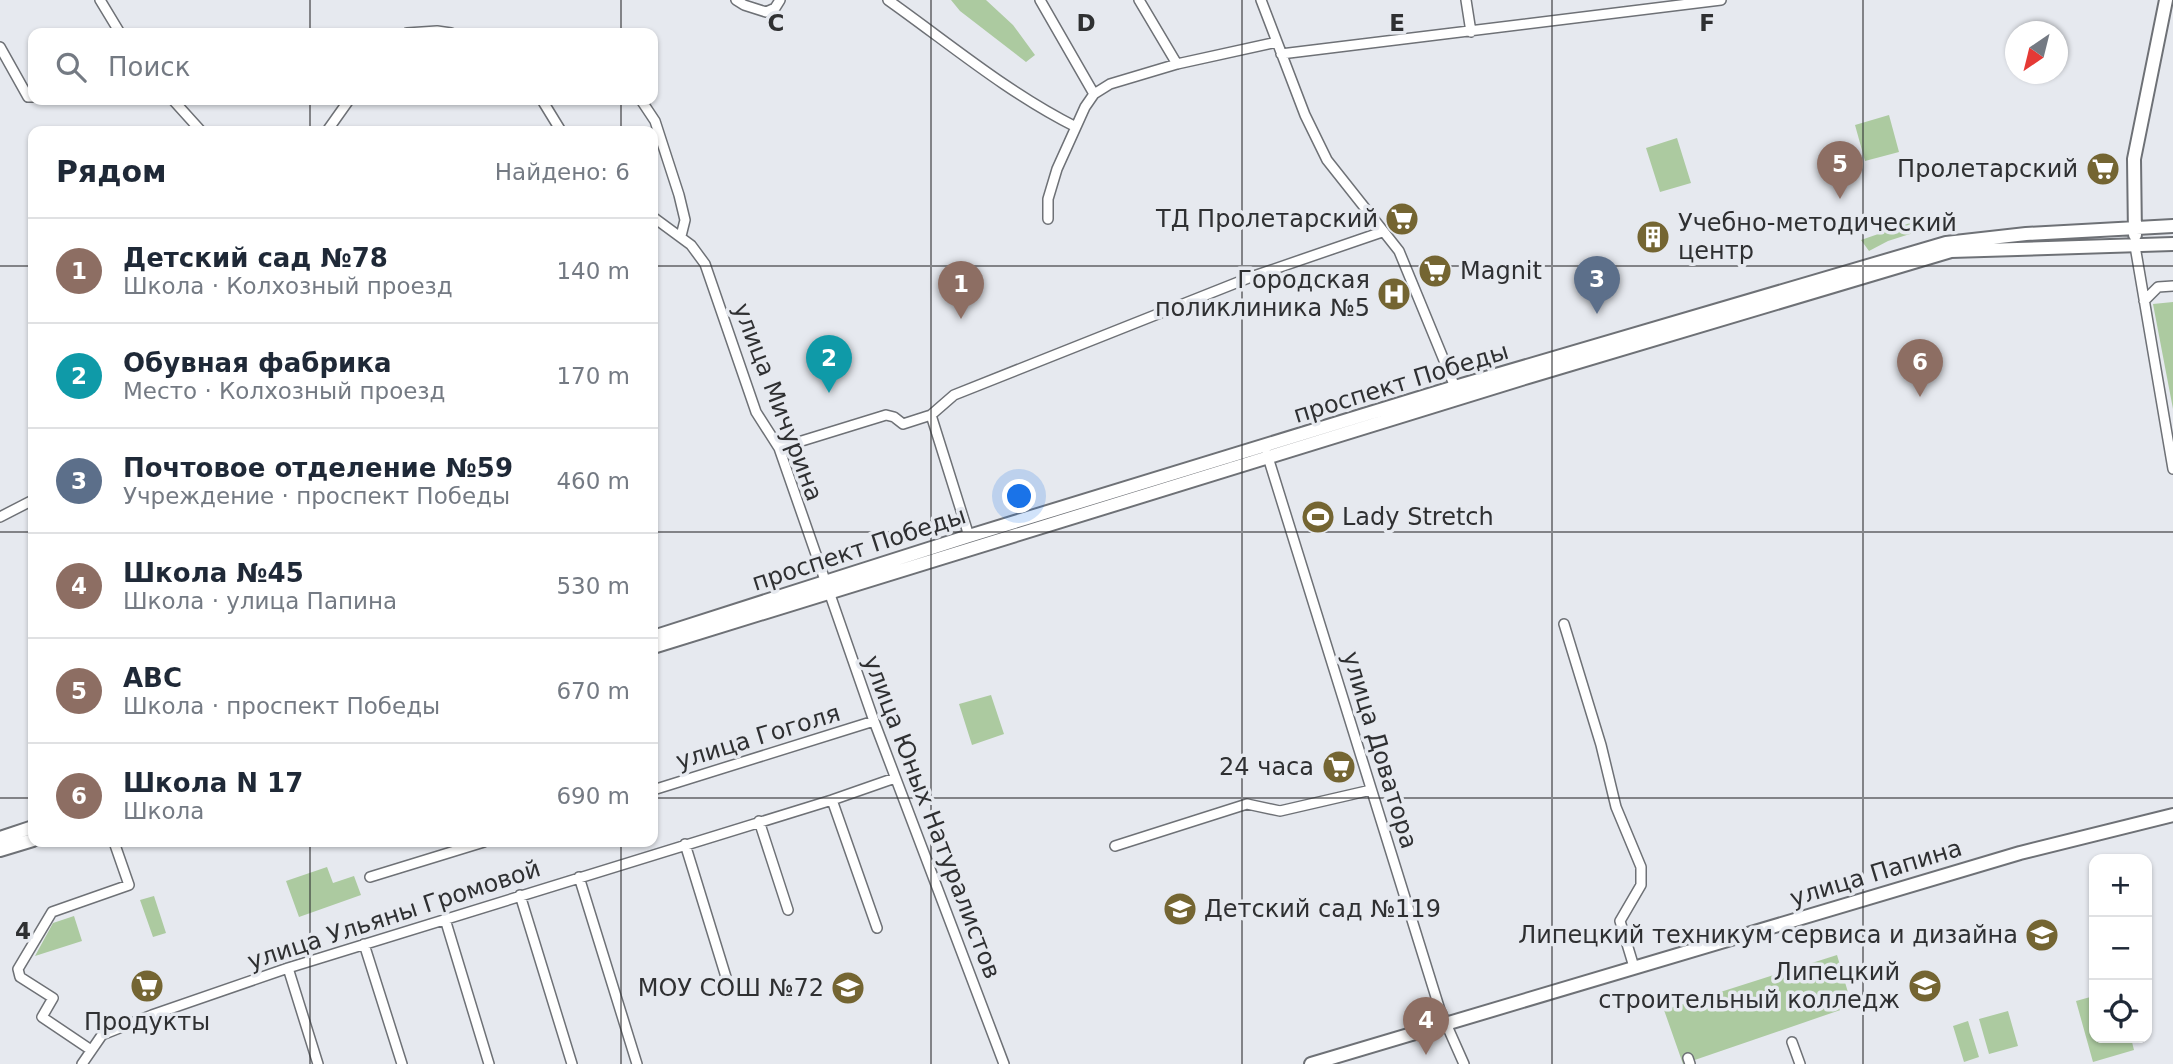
<!DOCTYPE html>
<html lang="ru">
<meta charset="utf-8">
<style>
:root{--surface:#fff;--page:#f2f2f3;--text:#1f2937;--muted:#747a83;--line:#e0e1e3;--accent:#111827}
body{margin:0;font-family:"DejaVu Sans",sans-serif;background:var(--page);color:var(--text)}
.controls{position:absolute;right:21px;bottom:21px;display:grid;overflow:hidden;border-radius:14px;box-shadow:0 2px 5px #0004}
.controls button{width:63px;height:63px;display:grid;place-items:center;padding:0;border:0;border-bottom:2px solid var(--line);background:var(--surface);color:var(--text);font:35px sans-serif}
.compass{position:absolute;left:2005px;top:21px;width:63px;height:63px;border-radius:50%;background:var(--surface);box-shadow:0 2px 5px #0004;rotate:215deg}
.you{position:absolute;left:1020px;top:497px;width:24px;height:24px;margin:-18px;border:5px solid #fff;border-radius:50%;background:#1a73e8;box-shadow:0 0 0 10px #1a73e833}
.badge{display:grid;place-items:center;width:46px;height:46px;border-radius:50%;background:var(--accent);color:#fff;font-size:23px;font-weight:700}
.pin{position:absolute;translate:-50% -58px;filter:drop-shadow(0 2px 4px #0008)}
.pin::after{content:'';position:absolute;top:37px;width:24px;height:21px;background:inherit;clip-path:polygon(0 0,100% 0,50% 100%)}
.list{margin:0;padding:0;list-style:none}
h2{display:flex;justify-content:space-between;align-items:center;height:91px;margin:0;padding:0 28px;font-size:30px}
h2 small{font-size:23px;font-weight:400;color:var(--muted)}
.list li{display:grid;grid-template-columns:46px 1fr auto;gap:21px;align-items:center;box-sizing:border-box;height:105px;padding:0 28px;border-top:2px solid var(--line)}
.list b{display:block;font-size:26px;white-space:nowrap}
.list p{margin:0;font-size:23px;white-space:nowrap;color:var(--muted)}
.list em{font-size:23px;font-style:normal;color:var(--muted)}
.icon{flex:none;width:38px;height:38px;fill:none;stroke:currentColor;stroke-width:2;stroke-linecap:round;stroke-linejoin:round}
.map{position:relative;flex:none;width:2173px;height:1064px;overflow:hidden}
.search{position:absolute;background:var(--surface);box-shadow:0 2px 5px #0004;left:28px;top:28px;width:630px;height:77px;display:flex;align-items:center;gap:18px;box-sizing:border-box;padding:0 24px;border-radius:14px;color:var(--muted);font-size:26px}
.panel{position:absolute;background:var(--surface);box-shadow:0 2px 5px #0004;left:28px;top:126px;width:630px;height:721px;border-radius:14px}
.map>svg:first-child{display:block}
.green{fill:#accaa0}
.lines{fill:none;stroke-linecap:round;stroke-linejoin:round}
.minor-casing{stroke:#6e7176;stroke-width:12}
.tertiary-casing{stroke:#6e7176;stroke-width:16}
.secondary-casing{stroke:#6e7176;stroke-width:16}
.minor{stroke:#fff;stroke-width:9}
.tertiary{stroke:#fff;stroke-width:12}
.secondary{stroke:#fff;stroke-width:12}
.grid{fill:none;stroke:#2f3032;stroke-width:2;stroke-opacity:0.55}
.labels{text-anchor:middle;stroke-width:7;stroke-linejoin:round;paint-order:stroke}
.poi-label{font-size:24px;fill:#2f3032;stroke:#e6e9ef;text-anchor:end}
.street-label{font-size:24px;fill:#2f3032;stroke:#e6e9ef}
.grid-label{font-size:23px;text-anchor:middle;font-weight:bold;fill:#2f3032;stroke:#e6e9ef;stroke-width:7;stroke-linejoin:round;paint-order:stroke}
</style>
<div class="map">
<svg width="2173" height="1064" viewBox="0 0 2173 1064">
<rect width="100%" height="100%" fill="#e6e9ef"/>
<path class="green" d="M951,0H986L1013,25L1035,55L1026,62L960,11Z
M1889,115L1899,152L1865,161L1855,125Z
M1677,138L1691,183L1660,192L1646,148Z
M1910,223L1913,233L1888,241L1869,251L1861,240Z
M2173,302V409L2153,304Z
M991,695L1004,734L972,745L959,704Z
M327,867L333,883L354,876L361,895L299,917L286,881Z
M154,896L166,933L153,937L140,900Z
M74,916L82,941L35,956L53,923Z
M1837,955L1852,1006L1683,1064L1664,1010Z
M2094,996V1038H2131L2134,1050L2093,1062L2076,1001Z
M2008,1011L2018,1046L1989,1054L1979,1019Z
M1968,1021L1979,1057L1964,1062L1953,1026Z"/>
<g class="lines">
<defs>
<path id="minor" d="M100,0L120,33
M736,0L744,5L766,12L775,8L780,0
M888,0C950,44 1008,93 1076,127
M1040,0L1094,94
M1139,0L1177,64
M1261,0L1305,115L1327,160L1399,251L1455,387
M1466,0L1471,32
M407,33L437,31L451,33
M0,47L28,97H33
M1281,54L1721,0
M173,100L201,131
M542,100L561,131
M641,100L655,121L679,195L685,220L681,236
M327,131L349,100
M653,217L691,245L705,264L756,412L779,448L874,721L1004,1064
M1048,219V199L1057,169L1085,107L1094,94L1110,84L1177,64L1277,42
M2135,246L2173,469
M2144,301L2158,287L2173,286
M931,415L969,536
M779,448L886,415L894,417L903,424L931,415L954,395L1251,277L1382,232
M1267,454L1440,1010L1464,1064
M0,517L33,500
M1564,624L1601,745L1616,807L1641,867V885L1620,921L1634,967
M653,790L874,721
M832,800L877,928
M759,821L788,910
M685,844L726,977
M1115,846L1247,804L1280,811L1371,790
M370,877L484,842
M579,877L637,1064
M520,895L572,1064
M445,919L489,1064
M364,944L402,1064
M288,968L318,1064
M1792,1042L1800,1064
M91,1050L42,1017L53,998L20,977L18,969L52,912L129,885L114,842
M1688,1058L1690,1064
M82,1064L102,1035L152,1015L288,968L832,800L895,778"/>
<path id="tertiary" d="M1311,1064L2020,853L2173,815"/>
<path id="secondary" d="M2135,235L2134,159L2166,0
M653,637L969,536L1455,387L1946,243L2026,234L2173,226
M653,647L1528,377L1951,251L2173,244
M0,838L33,827
M0,850L33,840"/>
</defs>
<use href="#minor" class="minor-casing"/>
<use href="#tertiary" class="tertiary-casing"/>
<use href="#secondary" class="secondary-casing"/>
<use href="#minor" class="minor"/>
<use href="#tertiary" class="tertiary"/>
<use href="#secondary" class="secondary"/>
</g>
<path class="grid" d="M310,0V33M621,0V33M931,0V1064M1242,0V1064M1552,0V1064M1863,0V1064M310,100V131M621,100V131M0,266H33M653,266H2173M0,532H33M653,532H2173M0,798H33M653,798H2173M310,842V1064M621,842V1064"/>
<defs>
<symbol id="supermarket-disc" viewBox="-11 -11 22 22"><circle r="9.5" fill="#746532" stroke="#e6e9ef"/><path d="M-6-5.5h2.5l.6 2H6L4.5 2H-2.5L-4.4-4H-6ZM-1.5 3.2a1.3 1.3 0 1 0 .1 0ZM3 3.2a1.3 1.3 0 1 0 .1 0Z" fill="#fff"/></symbol>
<symbol id="building-disc" viewBox="-11 -11 22 22"><circle r="9.5" fill="#746532" stroke="#e6e9ef"/><path d="M-4-6H4V6H1V3H-1V6H-4ZM-2.5-4.3h1.7v1.8h-1.7ZM.8-4.3h1.7v1.8H.8ZM-2.5-1h1.7V.8h-1.7ZM.8-1h1.7V.8H.8Z" fill="#fff"/></symbol>
<symbol id="hospital-disc" viewBox="-11 -11 22 22"><circle r="9.5" fill="#746532" stroke="#e6e9ef"/><path d="M-5-5h3v3.5h4V-5h3V5h-3V1.5h-4V5h-3Z" fill="#fff"/></symbol>
<symbol id="stadium-disc" viewBox="-11 -11 22 22"><circle r="9.5" fill="#746532" stroke="#e6e9ef"/><path d="M0-5a6.5 5 0 1 0 0 10a6.5 5 0 1 0 0-10ZM-3.5-1.8h7v3.6h-7Z" fill="#fff"/></symbol>
<symbol id="school-disc" viewBox="-11 -11 22 22"><circle r="9.5" fill="#746532" stroke="#e6e9ef"/><path d="M0-5L7-2L0 1L-7-2ZM-4 1L0 2.5L4 1V4Q0 6-4 4Z" fill="#fff"/></symbol>
<symbol id="university-disc" viewBox="-11 -11 22 22"><circle r="9.5" fill="#746532" stroke="#e6e9ef"/><path d="M0-5L7-2L0 1L-7-2ZM-4 1L0 2.5L4 1V4Q0 6-4 4Z" fill="#fff"/></symbol>
</defs>
<g fill-rule="evenodd">
<use href="#supermarket-disc" x="2084" y="150" width="38" height="38"/>
<use href="#supermarket-disc" x="1383" y="200" width="38" height="38"/>
<use href="#building-disc" x="1634" y="218" width="38" height="38"/>
<use href="#supermarket-disc" x="1416" y="252" width="38" height="38"/>
<use href="#hospital-disc" x="1375" y="275" width="38" height="38"/>
<use href="#stadium-disc" x="1299" y="498" width="38" height="38"/>
<use href="#supermarket-disc" x="1320" y="748" width="38" height="38"/>
<use href="#school-disc" x="1161" y="890" width="38" height="38"/>
<use href="#university-disc" x="2023" y="916" width="38" height="38"/>
<use href="#supermarket-disc" x="128" y="967" width="38" height="38"/>
<use href="#university-disc" x="1906" y="967" width="38" height="38"/>
<use href="#school-disc" x="829" y="969" width="38" height="38"/>
</g>
<g class="labels">
<g class="poi-label">
<text x="2078" y="177">Пролетарский</text>
<text x="1378" y="227">ТД Пролетарский</text>
<text x="1678" y="231" text-anchor="start">Учебно-методический<tspan x="1678" dy="28">центр</tspan></text>
<text x="1460" y="279" text-anchor="start">Magnit</text>
<text x="1370" y="288">Городская<tspan x="1370" dy="28">поликлиника №5</tspan></text>
<text x="1342" y="525" text-anchor="start">Lady Stretch</text>
<text x="1314" y="775">24 часа</text>
<text x="1204" y="917" text-anchor="start">Детский сад №119</text>
<text x="2018" y="943">Липецкий техникум сервиса и дизайна</text>
<text x="1900" y="980">Липецкий<tspan x="1900" dy="28">строительный колледж</tspan></text>
<text x="824" y="996">МОУ СОШ №72</text>
<text x="147" y="1030" text-anchor="middle">Продукты</text>
</g>
<g class="street-label">
<text transform="translate(1401 383) rotate(-17)" y="8">проспект Победы</text>
<text transform="translate(778 402) rotate(69)" y="8">улица Мичурина</text>
<text transform="translate(859 549) rotate(-18)" y="8">проспект Победы</text>
<text transform="translate(758 737) rotate(-17)" y="8">улица Гоголя</text>
<text transform="translate(1380 750) rotate(73)" y="8">улица Доватора</text>
<text transform="translate(932 817) rotate(69)" y="8">улица Юных Натуралистов</text>
<text transform="translate(1876 873) rotate(-17)" y="8">улица Папина</text>
<text transform="translate(394 915) rotate(-18)" y="8">улица Ульяны Громовой</text>
</g>
</g>
<g class="grid-label">
<text x="776" y="31">C</text>
<text x="1086" y="31">D</text>
<text x="1397" y="31">E</text>
<text x="1707" y="31">F</text>
<text x="23" y="939">4</text>
</g>
</svg>
<div class="controls">
<button>+</button>
<button>−</button>
<button><svg class="icon" aria-label="locate" viewBox="0 0 24 24"><circle cx="12" cy="12" r="6"/><path d="M12 2v4M12 18v4M2 12h4M18 12h4"/></svg></button>
</div>
<svg class="compass" viewBox="-18 -18 36 36"><path d="M0-13l5 13h-10z" fill="#e53935"/><path d="M0 13l5-13h-10z" fill="#747a83"/></svg>
<div class="you"></div>
<div class="pin badge" style="left:961px;top:319px;background:#8d6e63">1</div>
<div class="pin badge" style="left:829px;top:393px;background:#0f9aa8">2</div>
<div class="pin badge" style="left:1597px;top:314px;background:#5c6f8a">3</div>
<div class="pin badge" style="left:1426px;top:1055px;background:#8d6e63">4</div>
<div class="pin badge" style="left:1840px;top:199px;background:#8d6e63">5</div>
<div class="pin badge" style="left:1920px;top:397px;background:#8d6e63">6</div>
<div class="search"><svg class="icon" aria-label="search" viewBox="0 0 24 24"><circle cx="10" cy="10" r="6"/><path d="M15 15l6 6"/></svg>Поиск</div>
<section class="panel">
<h2>Рядом<small>Найдено: 6</small></h2>
<ul class="list">
<li><span class="badge" style="background:#8d6e63">1</span><div><b>Детский сад №78</b><p>Школа · Колхозный проезд</p></div><em>140 m</em></li>
<li><span class="badge" style="background:#0f9aa8">2</span><div><b>Обувная фабрика</b><p>Место · Колхозный проезд</p></div><em>170 m</em></li>
<li><span class="badge" style="background:#5c6f8a">3</span><div><b>Почтовое отделение №59</b><p>Учреждение · проспект Победы</p></div><em>460 m</em></li>
<li><span class="badge" style="background:#8d6e63">4</span><div><b>Школа №45</b><p>Школа · улица Папина</p></div><em>530 m</em></li>
<li><span class="badge" style="background:#8d6e63">5</span><div><b>АВС</b><p>Школа · проспект Победы</p></div><em>670 m</em></li>
<li><span class="badge" style="background:#8d6e63">6</span><div><b>Школа N 17</b><p>Школа</p></div><em>690 m</em></li>
</ul>
</section>
</div>
